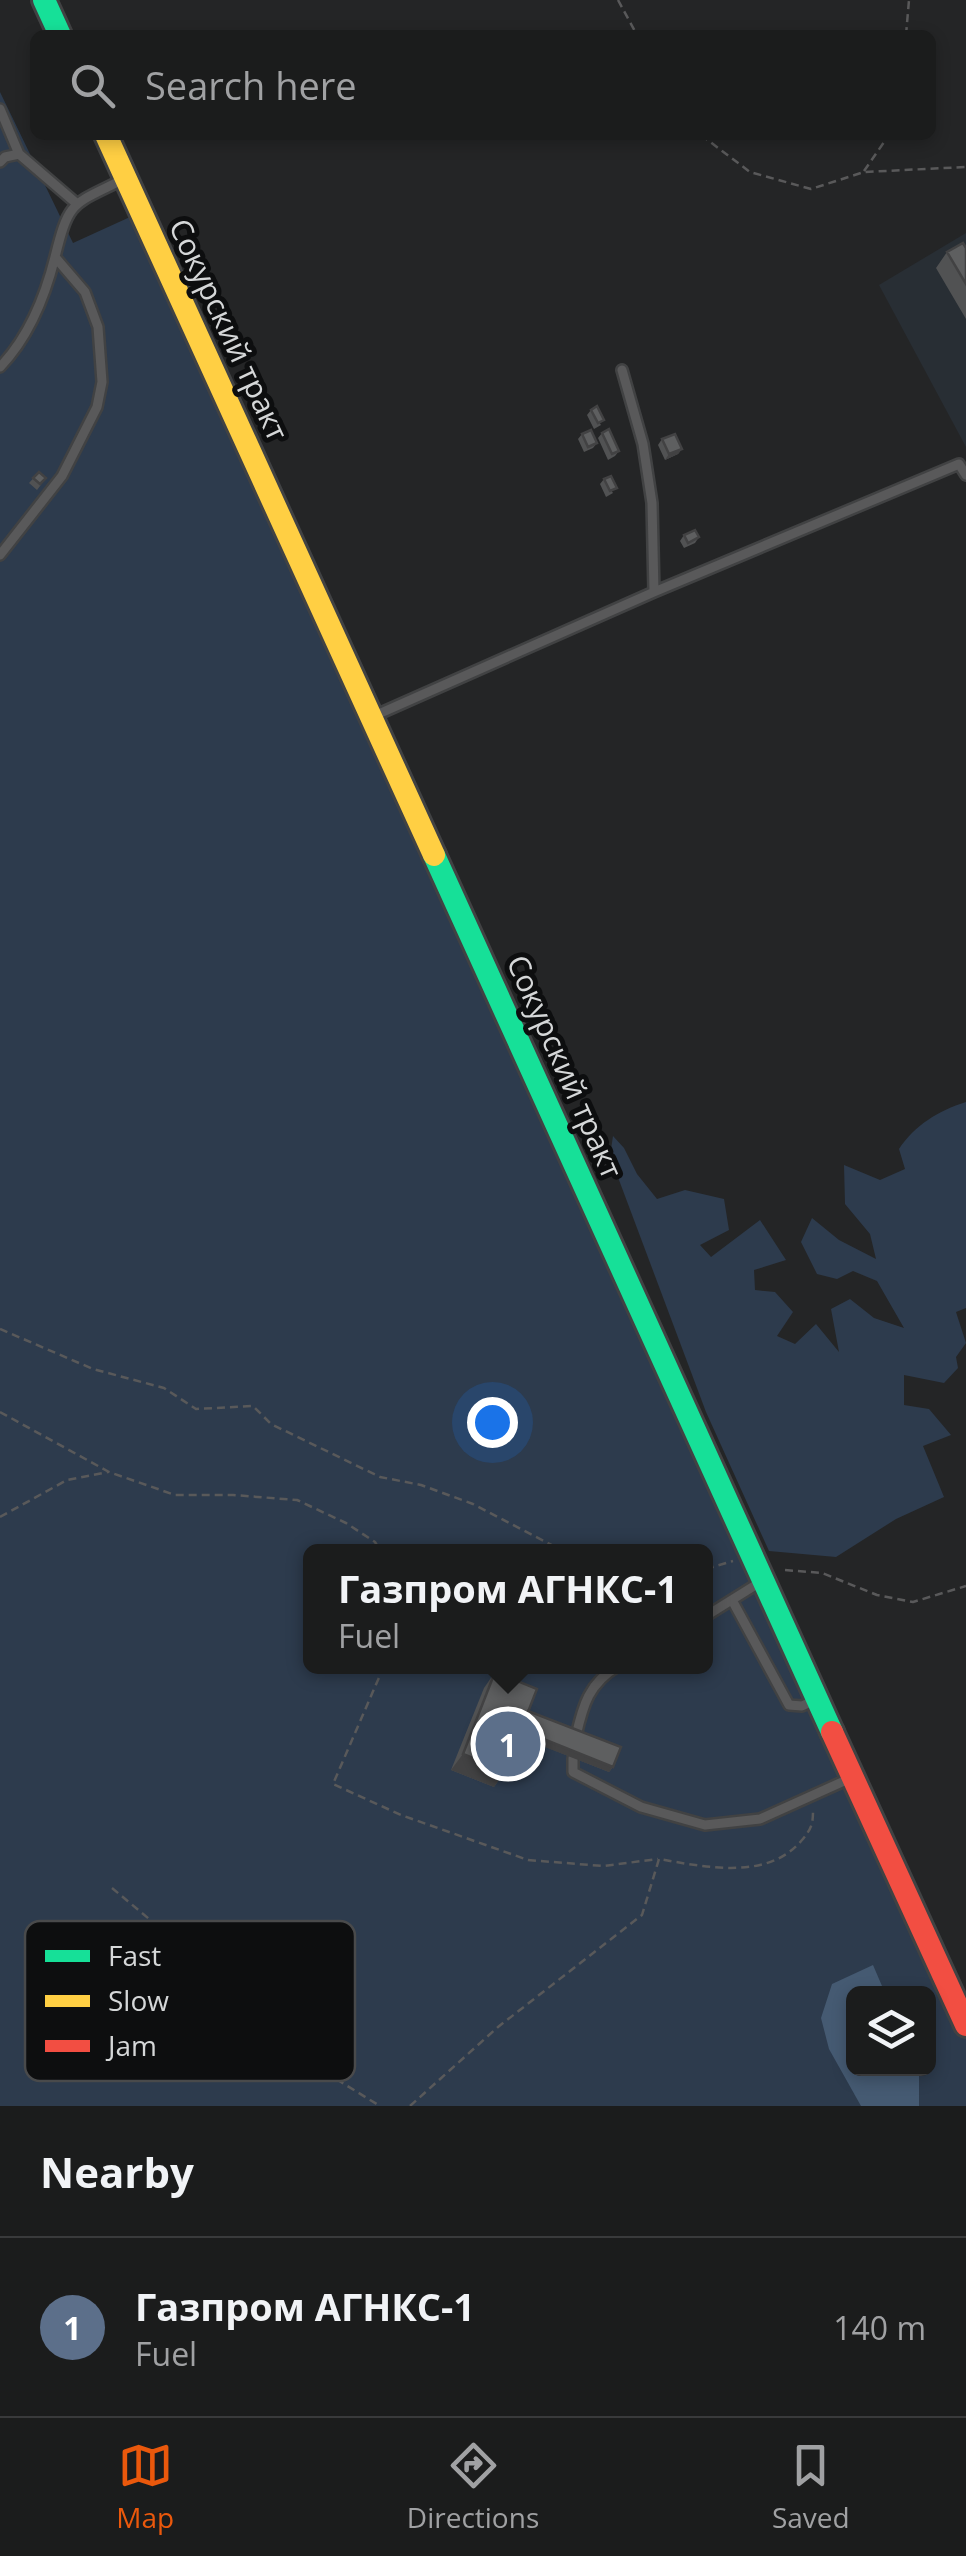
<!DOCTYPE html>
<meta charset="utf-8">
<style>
:root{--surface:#1b1c1c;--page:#282929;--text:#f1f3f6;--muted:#a0a1a3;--line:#393a3b;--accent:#ea580c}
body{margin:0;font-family:"Open Sans",sans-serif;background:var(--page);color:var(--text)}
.controls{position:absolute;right:30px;bottom:30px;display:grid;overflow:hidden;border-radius:15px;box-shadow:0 5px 15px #0003}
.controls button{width:90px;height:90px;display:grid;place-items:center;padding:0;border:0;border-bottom:2px solid var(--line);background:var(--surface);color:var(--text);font:50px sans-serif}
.you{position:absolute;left:492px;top:1422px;width:35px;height:35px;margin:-25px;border:8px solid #fff;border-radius:50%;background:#1a73e8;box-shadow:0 0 0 15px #1a73e833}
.badge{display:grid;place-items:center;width:65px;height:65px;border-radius:50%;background:var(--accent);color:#fff;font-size:32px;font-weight:700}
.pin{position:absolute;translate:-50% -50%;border:5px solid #fff;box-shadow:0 2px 10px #0006}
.popup{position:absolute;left:303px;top:1544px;width:410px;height:130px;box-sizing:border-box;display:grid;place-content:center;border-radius:15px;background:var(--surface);filter:drop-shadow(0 2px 8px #0005);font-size:32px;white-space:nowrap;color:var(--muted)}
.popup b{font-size:38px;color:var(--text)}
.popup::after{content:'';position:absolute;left:50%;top:100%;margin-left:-20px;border:20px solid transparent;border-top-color:var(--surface)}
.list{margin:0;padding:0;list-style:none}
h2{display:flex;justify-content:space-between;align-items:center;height:130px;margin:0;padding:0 40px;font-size:42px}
h2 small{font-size:32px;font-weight:400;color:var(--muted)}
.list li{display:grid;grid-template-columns:65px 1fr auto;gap:30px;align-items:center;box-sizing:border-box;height:180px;padding:0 40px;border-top:2px solid var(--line)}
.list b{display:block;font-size:38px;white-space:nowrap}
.list p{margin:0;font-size:32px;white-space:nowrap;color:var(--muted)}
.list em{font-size:32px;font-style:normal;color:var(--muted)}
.icon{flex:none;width:55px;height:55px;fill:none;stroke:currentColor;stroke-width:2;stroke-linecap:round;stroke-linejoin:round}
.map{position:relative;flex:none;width:966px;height:2106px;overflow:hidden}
.search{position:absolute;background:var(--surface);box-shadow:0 5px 15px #0003;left:30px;right:30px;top:30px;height:110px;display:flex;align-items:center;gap:25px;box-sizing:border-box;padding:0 35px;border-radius:15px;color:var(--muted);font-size:38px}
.sheet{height:310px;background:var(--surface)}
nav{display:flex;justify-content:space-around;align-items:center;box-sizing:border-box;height:140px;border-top:2px solid var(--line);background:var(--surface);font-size:28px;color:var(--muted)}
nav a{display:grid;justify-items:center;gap:5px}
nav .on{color:var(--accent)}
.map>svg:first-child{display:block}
.built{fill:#282e34}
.green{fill:#2d3b4d;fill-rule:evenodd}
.water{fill:#455a72}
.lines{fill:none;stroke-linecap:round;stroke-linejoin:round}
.lane-casing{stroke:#414243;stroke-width:14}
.fast-casing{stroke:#414243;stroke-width:28}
.slow-casing{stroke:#414243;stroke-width:28}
.jam-casing{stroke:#414243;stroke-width:28}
.path{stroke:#59595a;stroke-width:2.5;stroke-dasharray:8 5;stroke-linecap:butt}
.lane{stroke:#59595a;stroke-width:9}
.fast{stroke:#16e098;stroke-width:22}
.slow{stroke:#ffcf43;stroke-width:22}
.jam{stroke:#f24e42;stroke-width:22}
.wall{fill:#515253}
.shaded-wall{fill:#424243}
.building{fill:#5e5f60;stroke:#424243;stroke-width:2.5}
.labels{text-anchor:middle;stroke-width:10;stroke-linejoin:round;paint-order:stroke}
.street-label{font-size:30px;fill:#d5d7d8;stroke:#0d0e0f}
.key{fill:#0d0e0f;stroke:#494a4b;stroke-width:2.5}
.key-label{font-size:28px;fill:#d5d7d8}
</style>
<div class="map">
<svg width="966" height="2106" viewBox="0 0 966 2106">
<rect width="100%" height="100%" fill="#242526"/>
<path class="built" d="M966,233V447L879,285Z"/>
<path class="green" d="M0,92L73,243L141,212L966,2025V2106H0ZM310,1552H706V1666H310ZM854,1994H928V2068H854Z
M966,1102V1308L956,1312L966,1343L956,1357L958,1368L944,1383L904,1375V1405L929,1409L951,1435L923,1446L944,1497L896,1519L836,1557L769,1551L706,1412L610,1156L613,1136L624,1148L637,1174L657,1199L685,1190L724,1199L729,1230L700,1245L711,1257L760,1220L786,1260L754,1270L755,1290L775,1292L793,1312L777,1336L795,1344L816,1324L839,1352L831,1309L850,1299L874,1318L904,1328L877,1281L853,1271L837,1279L817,1274L801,1242L812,1218L839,1240L876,1259L870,1234L845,1204L844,1165L880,1180L905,1169L899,1149C915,1125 938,1111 966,1102Z"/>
<path class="water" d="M873,1965L885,1993L854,1994V2068L917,2069L919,2074V2106H861L829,2049L821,2018L832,1984Z"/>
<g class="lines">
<defs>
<path id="lane" d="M0,109L19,154L76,203
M0,162L5,157L19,154
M0,367C29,337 45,297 55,257
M622,370L643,444L652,503L654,592
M0,555L62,476L97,407L102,382L98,327L85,292L55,257C69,200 72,205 122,180
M374,716L654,592L959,464L966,475
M732,1600L789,1705L802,1706L815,1700
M706,1616L762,1581
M576,1736C583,1705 589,1683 618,1666
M573,1758V1772L641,1807L705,1825L760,1819L851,1778"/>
<path id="fast" d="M44,0L60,35
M434,855L832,1732"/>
<path id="slow" d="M106,135L434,855"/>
<path id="jam" d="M832,1732L966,2025"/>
</defs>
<use href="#lane" class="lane-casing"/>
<use href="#fast" class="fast-casing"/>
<use href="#slow" class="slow-casing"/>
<use href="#jam" class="jam-casing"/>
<path class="path" d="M618,0L637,35
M906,35L909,0
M701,135L750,172L811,189L864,172L966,167
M864,171L889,135
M0,1329L93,1369L164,1388L196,1409L253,1406L271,1424L380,1477L421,1485L473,1504L565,1552
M0,1412L109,1472L175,1495H233L297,1500L346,1523L375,1542L381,1552
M0,1517L67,1480L108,1472
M706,1569L733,1561
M785,1570L822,1573L877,1595L913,1602L966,1586
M384,1666L333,1784L401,1815L528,1860L603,1866L658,1859
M112,1888L166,1933L224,1976L261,2033L380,2106
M410,2106L498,2027L642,1915L659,1859C705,1867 768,1881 802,1840C811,1829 813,1825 813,1811"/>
<use href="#lane" class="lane"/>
<use href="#fast" class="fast"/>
<use href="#slow" class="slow"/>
<use href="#jam" class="jam"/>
</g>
<path class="wall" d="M966,248V319L936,268L947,252Z
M591,410L601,425L594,429L587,415Z
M602,433L619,451L615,456L608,460L598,438Z
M582,434L597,443L593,448L584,452L578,439Z
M662,439L682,449L678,454L665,460L658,445Z
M39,472L46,478L37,490L29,483Z
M604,479L613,493L606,497L600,484Z
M684,535L699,537L695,543L684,548L680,541Z
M495,1672L528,1711L613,1767L609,1772L518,1736L505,1771L494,1787L451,1770L484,1688Z"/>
<path class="shaded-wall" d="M682,449L678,454L665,460L669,454Z
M518,1729L613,1767L609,1772L514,1735Z
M463,1754L505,1771L494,1787L451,1770Z"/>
<path class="building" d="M963,243L966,248V284L947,252Z
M597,406L604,420L598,423L591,410Z
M609,429L619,451L612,454L602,433Z
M591,430L597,443L588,447L582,434Z
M675,434L682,449L669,454L662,439Z
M39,472L46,478L40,484L33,478Z
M611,476L617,488L610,491L604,479Z
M695,530L699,537L688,543L684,535Z
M495,1672L537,1689L505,1771L463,1754Z
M528,1711L621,1747L613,1767L521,1730Z"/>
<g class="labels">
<g class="street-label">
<text transform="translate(228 330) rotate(65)" y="10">Сокурский тракт</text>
<text transform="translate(564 1067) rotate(66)" y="10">Сокурский тракт</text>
</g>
</g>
<rect x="25" y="1921" width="330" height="160" rx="15" class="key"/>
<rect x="45" y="1950" width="45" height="12" fill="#16e098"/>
<rect x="45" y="1995" width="45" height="12" fill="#ffcf43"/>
<rect x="45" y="2040" width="45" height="12" fill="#f24e42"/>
<g class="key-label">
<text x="108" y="1966">Fast</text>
<text x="108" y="2011">Slow</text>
<text x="108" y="2056">Jam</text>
</g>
</svg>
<div class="controls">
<button><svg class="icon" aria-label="layers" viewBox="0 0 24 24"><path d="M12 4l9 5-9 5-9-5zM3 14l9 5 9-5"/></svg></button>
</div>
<div class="you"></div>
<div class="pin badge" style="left:508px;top:1744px;background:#5c6f8a">1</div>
<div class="popup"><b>Газпром АГНКС-1</b>Fuel</div>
<div class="search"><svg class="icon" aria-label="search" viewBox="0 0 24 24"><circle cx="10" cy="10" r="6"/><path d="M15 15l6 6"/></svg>Search here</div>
</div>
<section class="sheet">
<h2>Nearby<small></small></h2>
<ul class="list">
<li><span class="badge" style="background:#5c6f8a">1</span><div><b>Газпром АГНКС-1</b><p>Fuel</p></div><em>140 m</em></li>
</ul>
</section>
<nav>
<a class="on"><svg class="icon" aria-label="map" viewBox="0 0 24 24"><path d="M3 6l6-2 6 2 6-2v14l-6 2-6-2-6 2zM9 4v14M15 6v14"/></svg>Map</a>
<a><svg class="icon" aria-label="directions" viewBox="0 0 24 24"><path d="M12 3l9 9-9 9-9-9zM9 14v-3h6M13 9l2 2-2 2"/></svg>Directions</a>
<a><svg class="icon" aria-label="saved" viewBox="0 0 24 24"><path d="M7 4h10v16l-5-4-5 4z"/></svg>Saved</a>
</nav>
